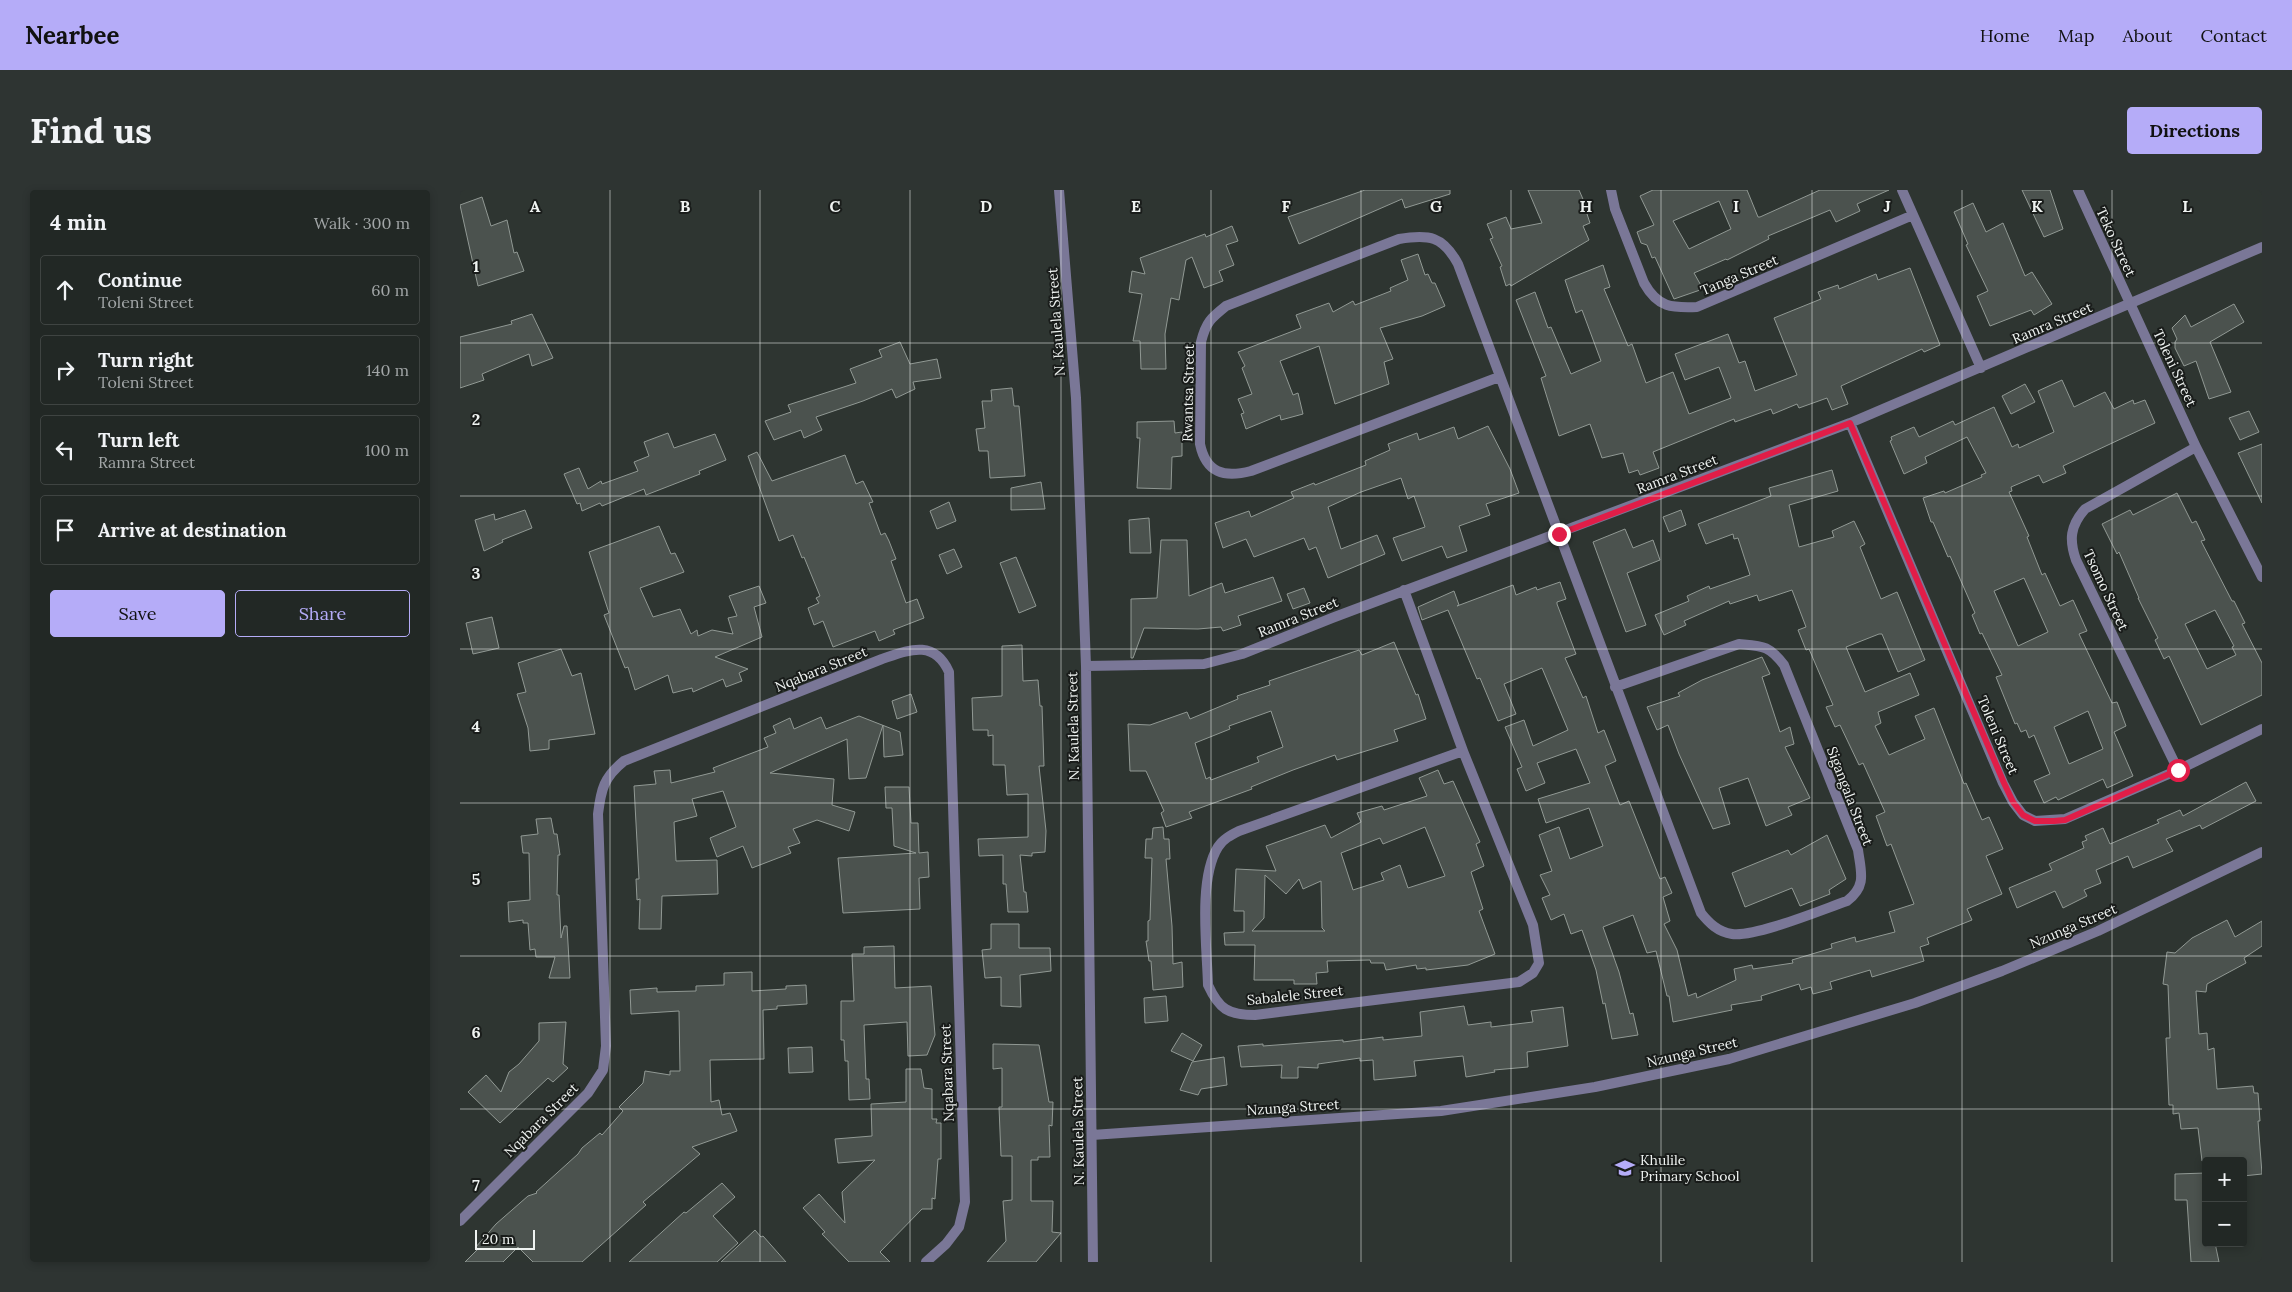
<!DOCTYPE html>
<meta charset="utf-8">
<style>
:root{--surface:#222825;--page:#2e3432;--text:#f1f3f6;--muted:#a2a6a7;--line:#3f4442;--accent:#b5acf8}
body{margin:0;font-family:Lora,serif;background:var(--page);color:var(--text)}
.controls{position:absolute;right:15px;bottom:15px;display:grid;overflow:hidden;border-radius:5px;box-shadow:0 2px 8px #0003}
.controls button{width:45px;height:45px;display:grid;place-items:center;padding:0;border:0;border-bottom:1px solid var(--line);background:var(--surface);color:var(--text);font:25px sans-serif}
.scale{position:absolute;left:15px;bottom:12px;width:60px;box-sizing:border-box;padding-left:5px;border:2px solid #eff3f1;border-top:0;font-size:14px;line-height:18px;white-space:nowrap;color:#eff3f1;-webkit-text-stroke:4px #191c1a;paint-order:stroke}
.stop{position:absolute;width:15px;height:15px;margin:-11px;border:4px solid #e11d48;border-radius:50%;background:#fff}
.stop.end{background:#e11d48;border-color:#fff;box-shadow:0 1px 5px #0008}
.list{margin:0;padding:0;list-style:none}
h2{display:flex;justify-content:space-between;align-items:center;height:65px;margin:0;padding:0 20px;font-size:21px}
h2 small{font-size:16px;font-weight:400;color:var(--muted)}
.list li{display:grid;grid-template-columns:32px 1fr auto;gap:15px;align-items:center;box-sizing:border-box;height:70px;margin:0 10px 10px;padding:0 10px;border:1px solid var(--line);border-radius:5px}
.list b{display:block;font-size:19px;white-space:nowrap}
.list p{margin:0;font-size:16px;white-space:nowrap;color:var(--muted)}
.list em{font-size:16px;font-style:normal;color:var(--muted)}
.actions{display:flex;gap:10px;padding:15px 20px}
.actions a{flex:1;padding:11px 0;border:1px solid var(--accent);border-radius:5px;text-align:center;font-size:18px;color:var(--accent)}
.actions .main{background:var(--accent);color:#111}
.icon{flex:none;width:28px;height:28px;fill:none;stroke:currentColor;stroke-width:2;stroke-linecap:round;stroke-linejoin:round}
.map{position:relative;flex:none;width:1802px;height:1072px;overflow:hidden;border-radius:5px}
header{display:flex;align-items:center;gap:30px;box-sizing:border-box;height:70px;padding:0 25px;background:var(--accent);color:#111}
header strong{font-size:24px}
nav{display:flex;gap:28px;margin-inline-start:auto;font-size:18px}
.intro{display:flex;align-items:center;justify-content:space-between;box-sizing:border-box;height:120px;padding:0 30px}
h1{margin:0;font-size:35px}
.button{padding:12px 22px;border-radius:5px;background:var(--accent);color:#111;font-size:18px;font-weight:700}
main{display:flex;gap:30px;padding:0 30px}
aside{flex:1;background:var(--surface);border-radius:5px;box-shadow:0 2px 8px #0003}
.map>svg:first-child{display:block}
.building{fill:#4b524e;stroke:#919994;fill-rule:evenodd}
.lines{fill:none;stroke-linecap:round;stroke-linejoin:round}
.street{stroke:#7a7797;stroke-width:10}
.route{stroke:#e11d48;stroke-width:6}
.grid{fill:none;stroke:#eff3f1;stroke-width:1;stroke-opacity:0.55}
.labels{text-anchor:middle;stroke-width:4;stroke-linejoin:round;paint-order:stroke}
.street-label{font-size:14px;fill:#eff3f1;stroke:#191c1a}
.poi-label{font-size:14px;fill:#eff3f1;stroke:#191c1a;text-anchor:start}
.grid-label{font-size:16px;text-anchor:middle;font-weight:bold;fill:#eff3f1;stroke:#191c1a;stroke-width:4;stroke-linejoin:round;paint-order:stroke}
</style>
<header>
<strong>Nearbee</strong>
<nav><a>Home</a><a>Map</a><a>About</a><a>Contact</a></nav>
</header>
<div class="intro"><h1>Find us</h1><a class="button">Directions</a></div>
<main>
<aside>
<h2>4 min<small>Walk · 300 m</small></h2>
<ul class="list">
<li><svg class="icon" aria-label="ahead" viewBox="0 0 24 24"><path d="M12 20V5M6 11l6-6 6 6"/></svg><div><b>Continue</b><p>Toleni Street</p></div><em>60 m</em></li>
<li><svg class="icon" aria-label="right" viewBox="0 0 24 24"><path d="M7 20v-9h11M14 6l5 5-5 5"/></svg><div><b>Turn right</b><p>Toleni Street</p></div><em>140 m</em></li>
<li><svg class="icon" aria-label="left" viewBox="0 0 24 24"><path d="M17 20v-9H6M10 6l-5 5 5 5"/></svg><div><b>Turn left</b><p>Ramra Street</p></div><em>100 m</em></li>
<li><svg class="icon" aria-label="arrive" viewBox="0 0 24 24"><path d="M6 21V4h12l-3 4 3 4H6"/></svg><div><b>Arrive at destination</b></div></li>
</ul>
<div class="actions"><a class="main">Save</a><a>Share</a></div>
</aside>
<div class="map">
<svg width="1802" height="1072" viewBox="0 0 1802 1072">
<rect width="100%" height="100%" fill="#2e3531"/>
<path class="building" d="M905,0H990V4L945,18L942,9L839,54L828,27Z
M1068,0H1119L1129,23L1127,24L1130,33L1123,36L1129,50L1051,96L1050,94L1046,96L1040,77L1042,76L1030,49L1033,48L1027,34L1046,27L1051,39L1082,33Z
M1193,0H1287L1298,27H1300L1360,0H1429L1397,14L1400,21L1376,32L1370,20L1308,46L1309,49L1267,70L1266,69L1234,83L1243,99L1214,109L1195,67L1192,68L1187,55L1181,53L1177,42L1194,35L1180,6ZM1259,11L1271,39L1229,59L1213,31Z
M1562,0H1590L1603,39L1584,47Z
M22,7L31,36L47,30L54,63L57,62L64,81L18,96L0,15Z
M1513,13L1526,42L1543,33L1565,86L1572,82L1592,114L1574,125L1571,120L1530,136L1517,106L1528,101L1506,55L1508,54L1494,22Z
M772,36L778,51L766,55L774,75L759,81L763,91L744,98L732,67L726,70L719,110L711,108L705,144L706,179H681L680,151H673L682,104L669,102L672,81L685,84L680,68L745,44L746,47Z
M958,64L965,85L968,84L972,93H975L985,116L962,126L920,138L933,169L924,172L929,194L875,214L859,156L820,171L833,205L838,203L843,224L821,230L820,225L786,239L781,224L784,223L778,209L792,204L782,178L785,176L778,162L841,138L836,125L869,113L873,122L893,111L895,115L931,101L930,98L948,90L941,70Z
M1143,75L1150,97L1144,99L1168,156L1172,154L1186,193L1213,182L1229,224L1271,208L1259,177L1225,190L1215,164L1268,144L1279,173L1285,171L1295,201L1337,185L1314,128L1361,109L1358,102L1378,95L1379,99L1416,84L1418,90L1450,78L1480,155L1464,162L1462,159L1381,196L1388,214L1372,220L1367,208L1339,218L1337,214L1313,224L1311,219L1275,232L1274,229L1193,262L1199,278L1180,285L1178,280L1169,283L1163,263L1142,268L1130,234L1099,246L1081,188L1086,186L1056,110L1075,102L1088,138L1091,137L1111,184L1141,171L1122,120L1116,123L1105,90Z
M1774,114L1784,132L1750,152L1771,202L1749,209L1736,171L1724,176L1715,158V152L1717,149L1712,138L1725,125L1731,137Z
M72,124L93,168L72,176L69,164L22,184L24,190L0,198V147L52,134L51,131Z
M440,152L450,174L477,169L481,188L453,192L455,199L436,208L432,199L403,211L356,227L362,240L344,248L341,240L314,250L305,231L331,222L328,215L396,193L390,179L422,167L419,160Z
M1602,190L1614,217L1645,202L1654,219L1673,210L1674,214L1685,210L1695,233L1603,276L1606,283L1583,293L1579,285L1551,297L1552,301L1549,302L1569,346L1567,347L1582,385L1585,383L1600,416L1613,410L1627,441L1619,444L1652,513L1657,512L1666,536L1654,542L1673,586L1647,598L1643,589L1598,610L1596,607L1584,613L1574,591L1590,584L1574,545L1569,548L1566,540L1561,542L1557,533L1555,534L1536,487L1542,485L1522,443L1520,444L1512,425L1515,423L1490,366L1488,367L1473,332H1471L1463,308L1484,301L1485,303L1522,287L1521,285L1526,283L1507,247L1465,267L1467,273L1444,284L1430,251L1432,250L1431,247L1454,237L1459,247L1493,231L1495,235L1534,217L1552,257L1558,254L1559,258L1594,242L1578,201ZM1564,388L1588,442L1558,456L1534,401ZM1628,521L1643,559L1609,574L1594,537Z
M1565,194L1575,212L1551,224L1542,206Z
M552,198L554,216H559L565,286L530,288L528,261H519L516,239L525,238L522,211H532L531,200Z
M1789,221L1799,242L1780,250L1769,228Z
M714,231L715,243L722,242V266L712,267L711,299L677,298L680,248H677V232Z
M1028,236L1050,279L1059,303L1026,314L1030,325L999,336L1007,361L987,368L982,356L942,371L933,348L965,337L954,306L948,309L941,288L901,302L868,317L881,359L917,345L925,364L868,388L856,357L849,360L844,348L794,367L786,349L763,358L755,333L789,321L791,327L834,308L831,302L854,293L855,295L906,275L905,271L930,260L928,254L957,243L959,250L994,237L998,249Z
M208,243L214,258L255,244L266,270L239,281L240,284L186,305L184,299L142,316L140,313L122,321L120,313L117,314L104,284L119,278L128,299L141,291L142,294L178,281L174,272L189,266L184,252Z
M1802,254V313L1778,263Z
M297,262L312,291L385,265L396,294L403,291L413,312L409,313L421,345L425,343L429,351L436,369L431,371L446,413L457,409L464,428L433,440L435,444L419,451L415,441L373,457L363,431L354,435L348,418L359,413L356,408L360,406L344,367L342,368L333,345L319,351L288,266Z
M1372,280L1378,301L1329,315L1339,357L1374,347L1372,341L1394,331L1405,354L1400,357L1421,409L1437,402L1465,470L1438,482L1422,444H1419L1386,457L1405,502L1450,483L1459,505L1418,522L1421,533L1415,536L1429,565L1465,549L1455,526L1474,518L1504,594L1506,593L1522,630L1529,627L1543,659L1526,666L1542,704L1507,719L1512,730L1467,748L1469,754L1460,757L1464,771L1412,787L1410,780L1370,792L1372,799L1353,804L1351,797L1341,800L1339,794L1301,806L1302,810L1271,815L1272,820L1213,832L1209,806H1207L1196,761L1187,763L1173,725L1143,737L1159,782L1170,824L1173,823L1178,845L1152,849L1145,813L1143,814L1136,780L1122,740L1111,744L1104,724L1091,730L1082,708L1090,705L1080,685L1092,681L1079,645L1099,637L1110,669L1143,656L1129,618L1086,633L1078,609L1130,593L1116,559L1077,573L1085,593L1066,601L1057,579L1062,577L1045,537L1064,530L1073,556L1108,540L1082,478L1044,494L1056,524L1038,531L1020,488L1017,489L988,420L962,430L958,417L994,401L999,415L997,416L1053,395L1056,405L1076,397L1077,400L1100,392L1106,409L1097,412V414L1116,464L1105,468L1123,508L1126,506L1138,543L1144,540L1156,571L1145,576L1160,615L1169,611L1200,689L1205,687L1212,703L1203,707L1210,731L1204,734L1217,760L1228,806L1236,803L1237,808L1276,790L1274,779L1292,775L1293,779L1333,773L1332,770L1372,758L1371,754L1395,747L1396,752L1435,742L1429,722L1454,714L1431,654L1427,656L1416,626L1425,622L1403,573L1399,575L1380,535L1375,537L1366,517L1373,515L1349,459L1346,460L1338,440L1346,437L1332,400L1299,411L1297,405L1270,414L1269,411L1224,431L1226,435L1204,445L1195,425L1229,411L1227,406L1249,396L1250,399L1290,385L1278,348L1274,349L1273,344L1246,354L1238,334L1311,306L1309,298Z
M581,292L585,319L551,320V298Z
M1717,303L1732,333L1736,331L1745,350L1741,351L1772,411H1774L1785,433L1782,434L1802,473V505L1741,535L1709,466L1704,469L1695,450L1698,448L1678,408H1679L1659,362L1657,364L1642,334L1670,320L1673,325ZM1755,420L1774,456L1772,457L1776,465L1747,479L1725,434Z
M489,312L496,331L477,339L470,321Z
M65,320L72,338L42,350L43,352L24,361L15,330L34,324L35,330Z
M1221,320L1226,335L1209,342L1203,327Z
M689,328L691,363H670L669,330Z
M199,336L211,364L215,363L224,382L180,398L193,427L220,419L231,444L237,440L238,446L252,440L273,444L268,428L277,426L269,406L299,396L306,413L294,417L302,447L255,467L288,479L279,483L282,491L266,497L263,489L233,502L232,498L213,503L208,485L175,500L168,477L165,478L144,425L149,423L129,362Z
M1165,339L1173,358L1193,350L1200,370L1167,383L1186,435L1166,442L1133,352Z
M701,350H727L729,406L762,393L765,403L813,387L822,411L778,426L781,435L763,441L761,437L738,439L684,438L673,468H671V409L697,408Z
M494,359L502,377L487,384L479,365Z
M556,367L576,416L559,423L540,373Z
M844,398L850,413L833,419L827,404Z
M32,427L39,458L13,464L6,433Z
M934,452L956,505L958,504L966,529L934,540L938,551L877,570L875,565L833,580L791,597L792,599L729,622L732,628L706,637L701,623L704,621L686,581H670L668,534L690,535L727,522L730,529L778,509L777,506L810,495L809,491L899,460L902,465ZM811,521L823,557L797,567L799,572L751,590L750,587L746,589L735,553L770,539L769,536Z
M562,455L563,491L578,490L580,516H582L584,576H579L586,641L585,662L572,663V666L560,665L564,702H566L568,722H548L546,694H543V665L519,666L518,649L568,647V604L547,605L545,575H533V545L528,546V540H513L512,508L542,506V456Z
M101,459L112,486L121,483L135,544L89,550V559L70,561L68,538L57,504L66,502L58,473Z
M1302,467L1310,484L1302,487L1320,542L1330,537L1334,554L1325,557L1350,608L1328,617L1332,625L1306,636L1288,588L1259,598L1270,634L1253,639L1219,564L1208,535L1197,540L1187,517L1220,506L1218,503L1242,490Z
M451,504L457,522L437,529L432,511Z
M399,526L440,542L443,565L424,567L423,535L406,588L389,589L387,549L310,583L374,589L372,615L395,622L389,641L357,630L333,639L340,653L328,657L331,663L292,678L283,656L257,667L250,648L276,637L263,601L232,609L237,626L214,632L216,671L257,670L258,704L202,706L201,739H179L180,709L177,710L176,689H179L174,596L196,594L194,581L210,580L211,593L255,582L253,578L308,557L304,548L316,543L313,536L330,528L334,539L361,527L366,539Z
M978,580L984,594L993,591L1020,652L1016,654L1024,676L1011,682L1023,719L1019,721L1035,764L1008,775L966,780V778L957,779L956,775L926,780L924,773H911L910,770L867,771L868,782L856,783L857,794H834V790H794L795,755H765L764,743L784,742V721H774L776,679L816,681L806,656L865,635L871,648L901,632L897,623L922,616L924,620L967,606L959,588ZM965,637L985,686L948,698L940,675L921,683L924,690L893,700L881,663L920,648L923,654ZM805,685L826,704L839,689L843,699L861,691L862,738L865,741H792L804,728Z
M1786,592L1796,611L1742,639L1740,635L1706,649L1713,661L1673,678L1668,666L1636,680L1641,693L1624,700L1627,706L1603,718L1595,701L1557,718L1549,698L1592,680L1589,674L1624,658L1622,652L1627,650L1625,646L1643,638L1650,654L1699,633L1697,630L1720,620L1723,626Z
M425,597H449L451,633H458L459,663L468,662L469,687L459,688L460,719L383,723L378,668L456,663L434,656L432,618H426Z
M91,628L94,644H97L100,665H98L97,705H99L101,748L104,736H107L110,788H89L95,767H76L75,759L70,760L68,733H63V730L49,732L48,712L70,710L69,663H63L61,646L78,644L76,629Z
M703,637L704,649H709L710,669H706L712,736L713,774L722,772L723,797L693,800L691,771H689L686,751H688V731L690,730L692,668H685L686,649H692L693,638Z
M1367,645L1386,689L1369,700L1370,704L1340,716L1332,698L1285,717L1272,683L1328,660L1331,665Z
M1767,730L1775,747L1802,731V756L1784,768L1786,773L1747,794L1746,802L1736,801L1739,844L1747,843L1748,860L1754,858L1757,899L1793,896L1794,903H1798L1800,931H1798L1802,984L1783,986V971H1742L1738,938L1721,939L1719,923L1713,924V915H1709L1706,848H1710L1708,795L1703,794L1707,762L1715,763L1732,748Z
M531,734H559V758H590L591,781L560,785L561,817L541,816V787L525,788L522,760L531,759Z
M434,756L435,798L471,796L475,845L467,865L448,866L447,832L404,835L406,889H409L410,909L389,910L388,871H385L384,850H381V811H394L392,764H404V757Z
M292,782V801L326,799V796L346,795L347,814L317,816V819L303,820L304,869L250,870L251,912L259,910L262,925L270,923L277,941L232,957L240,964L183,1012L186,1015L122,1072H73L58,1057L43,1072H5L17,1060L15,1058L36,1034L68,1006L77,1003L76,1002L118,964L122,958L140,943L142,945L163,921L159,917L183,893L185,881L210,885V881H220L219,821L171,824L170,800L197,798V802L236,801V796L264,795V783Z
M706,806L708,831L685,833L684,808Z
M1004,816L1008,835L1031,832V837L1073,832L1071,821L1103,817L1108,856L1067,862L1068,877L1034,880L1035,882L1006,887L1003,866L954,871L956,886L914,890L913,870L900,871V868L858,874V878L838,877V888H821L822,875L781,877L778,856L803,854V856L883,850V852L923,847V850L962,846L960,822Z
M106,832L103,874L108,878L93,892L88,888L40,933L8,902L26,885L41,902L49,882L59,874L79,851V833Z
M722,843L742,855L733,871L711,861Z
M533,854L579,855L589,912H593L592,936L589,935L590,967H578V970H571V1011H593L592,1042L601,1043L576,1072H527L546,1051L543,1011L552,1010V966H541L539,917H542V878L533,879Z
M352,857L353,882L329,883L328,858Z
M764,867L767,895L741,899L738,905L720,900L732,872Z
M446,879H461L464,898L472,899V929H477L476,933H481V969H478L475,1009L472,1008V1019H462L420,1062L430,1072H389L362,1044L365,1042L343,1018L359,1004L385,1033L382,1002L415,970L378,973L375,949L412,946L411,914L446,912Z
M1746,983V1053H1755L1759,1072H1731L1727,1010H1715V984Z
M262,993L275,1007L253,1026L278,1053L257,1072H169L224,1022L226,1023Z
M295,1040L301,1047L303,1046L326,1072H261Z"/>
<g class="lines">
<path class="street" d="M599,0L616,208L626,476L633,1072
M1151,0L1155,19L1184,93C1198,118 1212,118 1237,117L1453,25
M1442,0L1521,178
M1618,0L1736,257L1802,387
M1039,187L791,281C764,288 746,283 740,254L741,152C746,132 751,128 766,116L939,49C969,44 983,46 998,74L1241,723C1249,733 1258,742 1272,744C1296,747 1361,720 1387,711C1407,696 1401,682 1398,660L1324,475C1309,455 1302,456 1279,454L1155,497
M1390,233L1543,593L1553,612L1563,625L1575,631L1605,629L1718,580L1802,539
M944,400L1003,561L1073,735L1079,773L1073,783L1059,792L795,825C768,825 759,819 748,795C747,757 738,689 758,657C763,649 771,645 779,641L1003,561
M626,476L744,474L782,464L872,428L1390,233L1802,57
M1718,580L1616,370C1609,350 1610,336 1625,319L1736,257
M632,945L981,921L1135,897L1269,869L1455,813L1542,781L1638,741L1802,662
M0,1031L128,903L143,880L146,856L138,624C141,599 144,587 164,571L422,469C449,460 474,449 489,482L505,1012L499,1037L486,1054L466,1072"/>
</g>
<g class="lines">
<path class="route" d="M1099,344L1390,233L1544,593L1553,612L1563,625L1575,631H1594L1605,630L1718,580"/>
</g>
<path class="grid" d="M150,0V1072M300,0V1072M450,0V1072M601,0V1072M751,0V1072M901,0V1072M1051,0V1072M1201,0V1072M1352,0V1072M1502,0V1072M1652,0V1072M0,153H1802M0,306H1802M0,459H1802M0,613H1802M0,766H1802M0,919H1802"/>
<defs>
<symbol id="school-bare" viewBox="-9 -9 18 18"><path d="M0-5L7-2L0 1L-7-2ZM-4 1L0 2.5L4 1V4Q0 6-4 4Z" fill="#b5acf8" stroke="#191c1a" stroke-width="2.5" paint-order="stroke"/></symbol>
</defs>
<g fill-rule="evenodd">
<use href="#school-bare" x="1151" y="964" width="28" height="28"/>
</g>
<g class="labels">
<g class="street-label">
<text transform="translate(1656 52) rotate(65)" y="5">Teko Street</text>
<text transform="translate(1279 85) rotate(-23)" y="5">Tanga Street</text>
<text transform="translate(596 132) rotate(-94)" y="5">N. Kaulela Street</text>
<text transform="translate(1592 133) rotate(-23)" y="5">Ramra Street</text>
<text transform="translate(1715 178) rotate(65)" y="5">Toleni Street</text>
<text transform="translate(728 203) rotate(-89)" y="5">Rwantsa Street</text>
<text transform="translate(1217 284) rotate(-21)" y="5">Ramra Street</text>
<text transform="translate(1646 400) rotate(65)" y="5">Tsomo Street</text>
<text transform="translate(838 427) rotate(-22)" y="5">Ramra Street</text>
<text transform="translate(361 479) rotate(-22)" y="5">Nqabara Street</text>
<text transform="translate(613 536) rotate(-91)" y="5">N. Kaulela Street</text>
<text transform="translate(1538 545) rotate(67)" y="5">Toleni Street</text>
<text transform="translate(1390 606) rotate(69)" y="5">Sigangala Street</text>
<text transform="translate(1613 736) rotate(-23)" y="5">Nzunga Street</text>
<text transform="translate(835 805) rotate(-6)" y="5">Sabalele Street</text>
<text transform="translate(1232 862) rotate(-13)" y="5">Nzunga Street</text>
<text transform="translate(487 883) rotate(-92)" y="5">Nqabara Street</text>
<text transform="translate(833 917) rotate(-4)" y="5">Nzunga Street</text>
<text transform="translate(81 930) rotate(-45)" y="5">Nqabara Street</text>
<text transform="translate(618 941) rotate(-91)" y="5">N. Kaulela Street</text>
</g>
<g class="poi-label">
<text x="1180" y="975">Khulile<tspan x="1180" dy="16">Primary School</tspan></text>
</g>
</g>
<g class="grid-label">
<text x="75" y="22">A</text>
<text x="225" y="22">B</text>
<text x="375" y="22">C</text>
<text x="526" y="22">D</text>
<text x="676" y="22">E</text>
<text x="826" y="22">F</text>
<text x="976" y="22">G</text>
<text x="1126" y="22">H</text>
<text x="1276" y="22">I</text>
<text x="1427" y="22">J</text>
<text x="1577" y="22">K</text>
<text x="1727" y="22">L</text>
<text x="16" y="82">1</text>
<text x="16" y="235">2</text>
<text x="16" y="389">3</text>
<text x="16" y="542">4</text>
<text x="16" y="695">5</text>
<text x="16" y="848">6</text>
<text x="16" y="1001">7</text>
</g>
</svg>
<div class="controls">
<button>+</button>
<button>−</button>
</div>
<div class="scale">20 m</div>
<div class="stop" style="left:1718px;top:580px"></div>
<div class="stop end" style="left:1099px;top:344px"></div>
</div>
</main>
